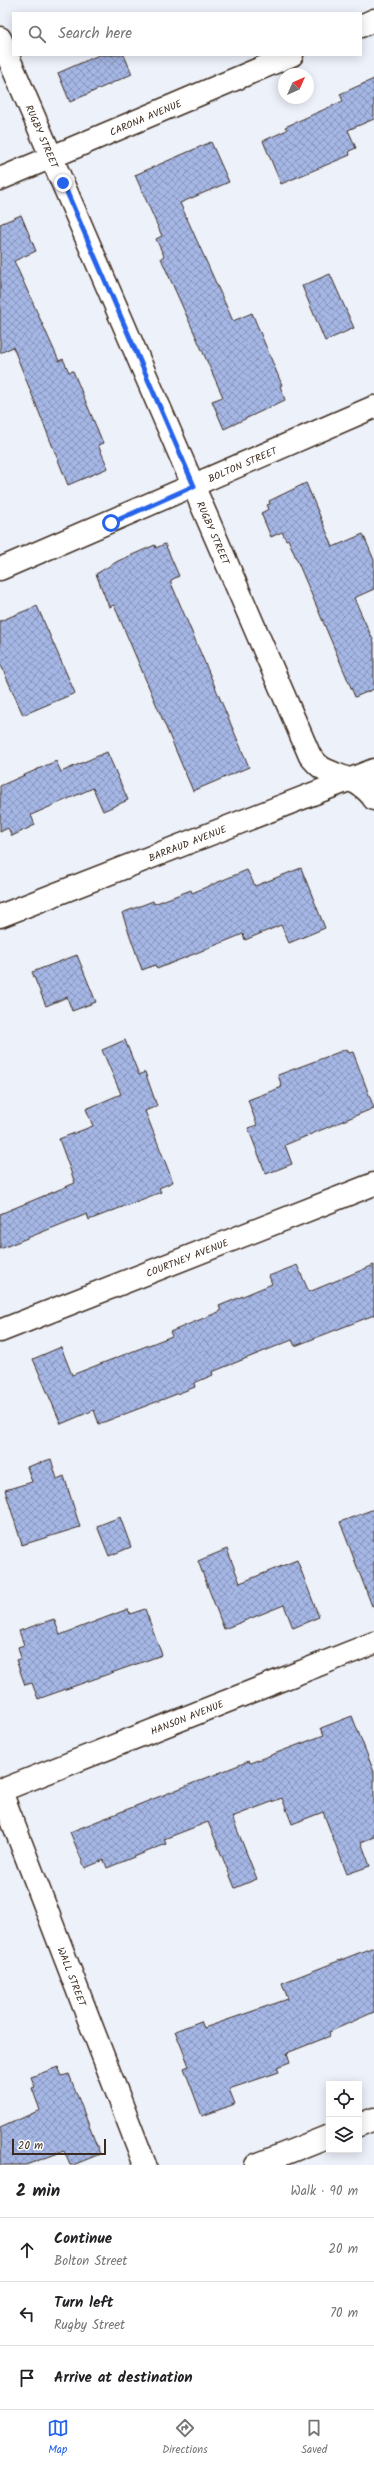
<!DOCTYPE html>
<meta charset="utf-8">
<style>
:root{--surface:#fff;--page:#f2f2f2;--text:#202124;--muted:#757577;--line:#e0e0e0;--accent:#2563eb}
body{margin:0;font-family:Kalam,sans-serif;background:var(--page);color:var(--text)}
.controls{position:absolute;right:12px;bottom:12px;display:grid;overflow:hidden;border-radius:0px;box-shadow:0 2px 10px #0003}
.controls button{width:36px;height:36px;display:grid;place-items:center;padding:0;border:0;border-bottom:1px solid var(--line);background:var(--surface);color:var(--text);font:20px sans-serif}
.compass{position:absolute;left:278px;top:68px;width:36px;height:36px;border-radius:50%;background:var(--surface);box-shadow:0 2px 10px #0003;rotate:45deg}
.scale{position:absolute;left:12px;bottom:10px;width:94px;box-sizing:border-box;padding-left:4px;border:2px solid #3b2a1e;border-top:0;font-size:11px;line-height:14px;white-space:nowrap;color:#3b2a1e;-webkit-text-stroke:3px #fff;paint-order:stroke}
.stop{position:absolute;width:12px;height:12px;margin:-9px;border:3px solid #2563eb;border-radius:50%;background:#fff}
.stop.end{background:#2563eb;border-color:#fff;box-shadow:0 1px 4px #0008}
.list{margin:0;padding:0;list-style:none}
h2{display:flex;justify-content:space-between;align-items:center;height:52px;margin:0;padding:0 16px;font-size:17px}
h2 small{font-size:13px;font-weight:400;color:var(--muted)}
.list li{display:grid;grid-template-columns:26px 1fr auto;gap:12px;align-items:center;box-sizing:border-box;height:64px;padding:0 16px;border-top:1px solid var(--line)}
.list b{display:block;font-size:15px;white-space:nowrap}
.list p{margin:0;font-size:13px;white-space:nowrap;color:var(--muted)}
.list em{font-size:13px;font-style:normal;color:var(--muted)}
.icon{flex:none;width:22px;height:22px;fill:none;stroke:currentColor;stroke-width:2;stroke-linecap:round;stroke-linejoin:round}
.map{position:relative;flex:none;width:374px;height:2165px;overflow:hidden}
.search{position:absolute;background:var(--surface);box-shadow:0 2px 10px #0003;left:12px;right:12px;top:12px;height:44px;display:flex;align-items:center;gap:10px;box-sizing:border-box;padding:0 14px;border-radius:0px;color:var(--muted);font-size:15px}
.sheet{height:244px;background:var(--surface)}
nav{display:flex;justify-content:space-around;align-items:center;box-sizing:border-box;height:56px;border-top:1px solid var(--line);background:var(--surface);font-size:11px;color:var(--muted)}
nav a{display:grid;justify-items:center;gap:2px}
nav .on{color:var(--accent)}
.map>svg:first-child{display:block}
.building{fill:url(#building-cross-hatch);stroke:#3b2a1e}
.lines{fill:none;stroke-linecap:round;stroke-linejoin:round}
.minor-casing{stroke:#3b2a1e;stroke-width:25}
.minor{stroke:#fff;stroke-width:22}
.route{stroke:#2563eb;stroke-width:5}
.labels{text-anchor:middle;stroke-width:4;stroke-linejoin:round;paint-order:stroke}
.street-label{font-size:10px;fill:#3b2a1e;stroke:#fff}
</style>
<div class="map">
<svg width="374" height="2165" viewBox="0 0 374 2165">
<defs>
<pattern id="building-cross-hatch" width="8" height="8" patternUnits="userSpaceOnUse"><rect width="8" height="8" fill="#a5b7e6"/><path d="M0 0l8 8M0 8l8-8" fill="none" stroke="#8895ba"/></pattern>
</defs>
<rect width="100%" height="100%" fill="#edf1fa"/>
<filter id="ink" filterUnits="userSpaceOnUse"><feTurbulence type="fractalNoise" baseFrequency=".025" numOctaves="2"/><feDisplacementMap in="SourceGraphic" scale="8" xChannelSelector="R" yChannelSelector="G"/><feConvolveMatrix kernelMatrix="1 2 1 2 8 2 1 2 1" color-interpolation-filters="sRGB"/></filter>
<g filter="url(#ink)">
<path class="building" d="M99,55H124L132,74L70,102L58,73Z
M374,79V119L348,130L356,148L349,151L350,155L281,184L263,141L287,130L285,127L343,101L340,94Z
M211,142L229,182L180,203L233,321L252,313L282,385L280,386L285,400L224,429L212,401L223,397L163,263L161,258L164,256L156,239L162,236L135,175Z
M21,215L36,251L14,261L59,361L63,359L69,372L73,371L103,443L98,445L108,468L68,485L13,347L0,353V224Z
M330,274L354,328L325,341L302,286Z
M306,483L333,547L363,534L374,560V589L354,598L374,642V689L355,697L288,539L286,540L282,532L271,537L261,513L269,509L267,505L270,504L269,501Z
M165,544L179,576L171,580V583L249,767L193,791L114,605L109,607L96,574L118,561L155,545L156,548Z
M37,606L75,693L23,715L0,663V621Z
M107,752L128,800L103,811L93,788L31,815L35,825L12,836L8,828L0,832V786L56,761L61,772Z
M301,868L325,928L289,943L281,925L245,940L243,934L157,969L155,965L142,970L122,913L153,901L154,904L191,890L192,893L247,870L255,886Z
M77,955L96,1002L72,1011L67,997L46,1006L32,972Z
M125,1040L139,1075L145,1072L157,1106L145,1111L173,1182L159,1188L161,1192L89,1220L87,1214L0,1249V1214L75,1183L59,1139L93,1126L86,1109L121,1094L102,1050Z
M347,1049L349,1053L353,1052L374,1108L285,1145L292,1164L266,1174L248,1128L257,1125L248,1100L282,1087L278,1075Z
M297,1265L309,1292L374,1265V1315L295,1346L292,1340L212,1372L213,1375L194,1383L195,1387L99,1424L94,1410L61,1424L33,1359L61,1347L72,1375L172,1336L170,1332L221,1311L219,1306L272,1284L269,1276Z
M51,1459L57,1479L64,1476L80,1527L22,1545L5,1490L32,1482L27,1467Z
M374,1509V1605L372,1606L340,1522Z
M120,1517L131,1547L109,1556L97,1526Z
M227,1549L240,1583L297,1560L319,1617L293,1628L284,1605L224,1629L198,1561Z
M128,1609L130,1614L145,1609L162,1655L38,1699L32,1683L25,1685L16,1660L21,1658L18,1647L24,1645L19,1631L54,1619L60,1635Z
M352,1716L374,1772V1837L361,1842L370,1866L347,1874L323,1812L292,1824L282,1798L232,1817L257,1879L235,1888L208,1822L164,1839L166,1844L107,1868L104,1860L85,1868L70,1832L249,1761L250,1763L324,1735L321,1728Z
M374,1947V2012L329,2032L330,2036L287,2053L290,2062L277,2067L279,2072L229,2089L235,2104L202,2116L184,2068L189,2066L175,2031L201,2021L204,2028L288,1999L282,1983Z
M58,2067L62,2076L69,2074L100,2154L73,2165H70L64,2151L26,2165H0V2128L40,2110L32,2088L35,2087L31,2077Z"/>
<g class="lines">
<defs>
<g id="minor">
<path d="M361,26L374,20"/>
<path id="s1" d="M0,38L310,756C314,760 318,766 324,769C342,778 361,780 374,799"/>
<path id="s2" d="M0,179L292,55"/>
<path id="s3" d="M0,569L374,407"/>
<path id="s4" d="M0,916L374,770"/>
<path id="s5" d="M0,1331L374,1184"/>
<path id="s6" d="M0,1789L145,2165"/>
<path id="s7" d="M0,1791L374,1643"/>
<path d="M359,2125L374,2119"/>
<path d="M256,2165L329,2136"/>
</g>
</defs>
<use href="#minor" class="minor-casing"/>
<use href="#minor" class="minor"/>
</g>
</g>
<g class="lines" filter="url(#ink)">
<path class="route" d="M63,183L194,486L111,523"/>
</g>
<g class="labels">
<g class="street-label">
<text dy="4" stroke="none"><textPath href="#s2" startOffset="158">CARONA AVENUE</textPath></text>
<text dy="4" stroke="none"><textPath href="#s1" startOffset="107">RUGBY STREET</textPath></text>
<text dy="4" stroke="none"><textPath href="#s3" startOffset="264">BOLTON STREET</textPath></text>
<text dy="4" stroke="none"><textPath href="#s1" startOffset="539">RUGBY STREET</textPath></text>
<text dy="4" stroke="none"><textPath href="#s4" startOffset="201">BARRAUD AVENUE</textPath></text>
<text dy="4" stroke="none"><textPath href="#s5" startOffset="201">COURTNEY AVENUE</textPath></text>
<text dy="4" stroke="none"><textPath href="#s7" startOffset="201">HANSON AVENUE</textPath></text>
<text dy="4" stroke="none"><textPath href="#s6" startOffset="201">WALL STREET</textPath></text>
</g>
</g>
</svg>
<div class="controls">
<button><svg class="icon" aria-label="locate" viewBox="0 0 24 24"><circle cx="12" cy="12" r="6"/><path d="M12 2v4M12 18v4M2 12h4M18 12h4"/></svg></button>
<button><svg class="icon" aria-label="layers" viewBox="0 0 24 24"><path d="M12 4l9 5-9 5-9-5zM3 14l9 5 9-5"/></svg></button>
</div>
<svg class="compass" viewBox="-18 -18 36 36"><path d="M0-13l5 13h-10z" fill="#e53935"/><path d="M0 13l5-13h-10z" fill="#757577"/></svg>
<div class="scale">20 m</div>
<div class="stop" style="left:111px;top:523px"></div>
<div class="stop end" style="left:63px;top:183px"></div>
<div class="search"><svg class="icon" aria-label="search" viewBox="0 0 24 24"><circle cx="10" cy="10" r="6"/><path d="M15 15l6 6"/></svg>Search here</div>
</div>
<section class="sheet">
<h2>2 min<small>Walk · 90 m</small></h2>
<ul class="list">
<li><svg class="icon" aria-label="ahead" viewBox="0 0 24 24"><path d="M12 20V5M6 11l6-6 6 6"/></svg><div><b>Continue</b><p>Bolton Street</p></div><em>20 m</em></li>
<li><svg class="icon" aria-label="left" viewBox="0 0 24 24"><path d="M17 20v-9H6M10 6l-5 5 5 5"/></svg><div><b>Turn left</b><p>Rugby Street</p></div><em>70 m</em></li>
<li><svg class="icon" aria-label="arrive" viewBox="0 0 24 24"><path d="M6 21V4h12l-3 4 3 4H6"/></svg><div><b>Arrive at destination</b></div></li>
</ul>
</section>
<nav>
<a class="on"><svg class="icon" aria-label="map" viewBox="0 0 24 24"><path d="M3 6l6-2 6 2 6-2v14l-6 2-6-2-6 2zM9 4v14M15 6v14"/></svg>Map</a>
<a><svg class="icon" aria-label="directions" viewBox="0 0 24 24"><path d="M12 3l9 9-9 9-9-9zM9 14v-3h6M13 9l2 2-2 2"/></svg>Directions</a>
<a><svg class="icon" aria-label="saved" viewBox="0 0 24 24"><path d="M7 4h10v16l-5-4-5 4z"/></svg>Saved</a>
</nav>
